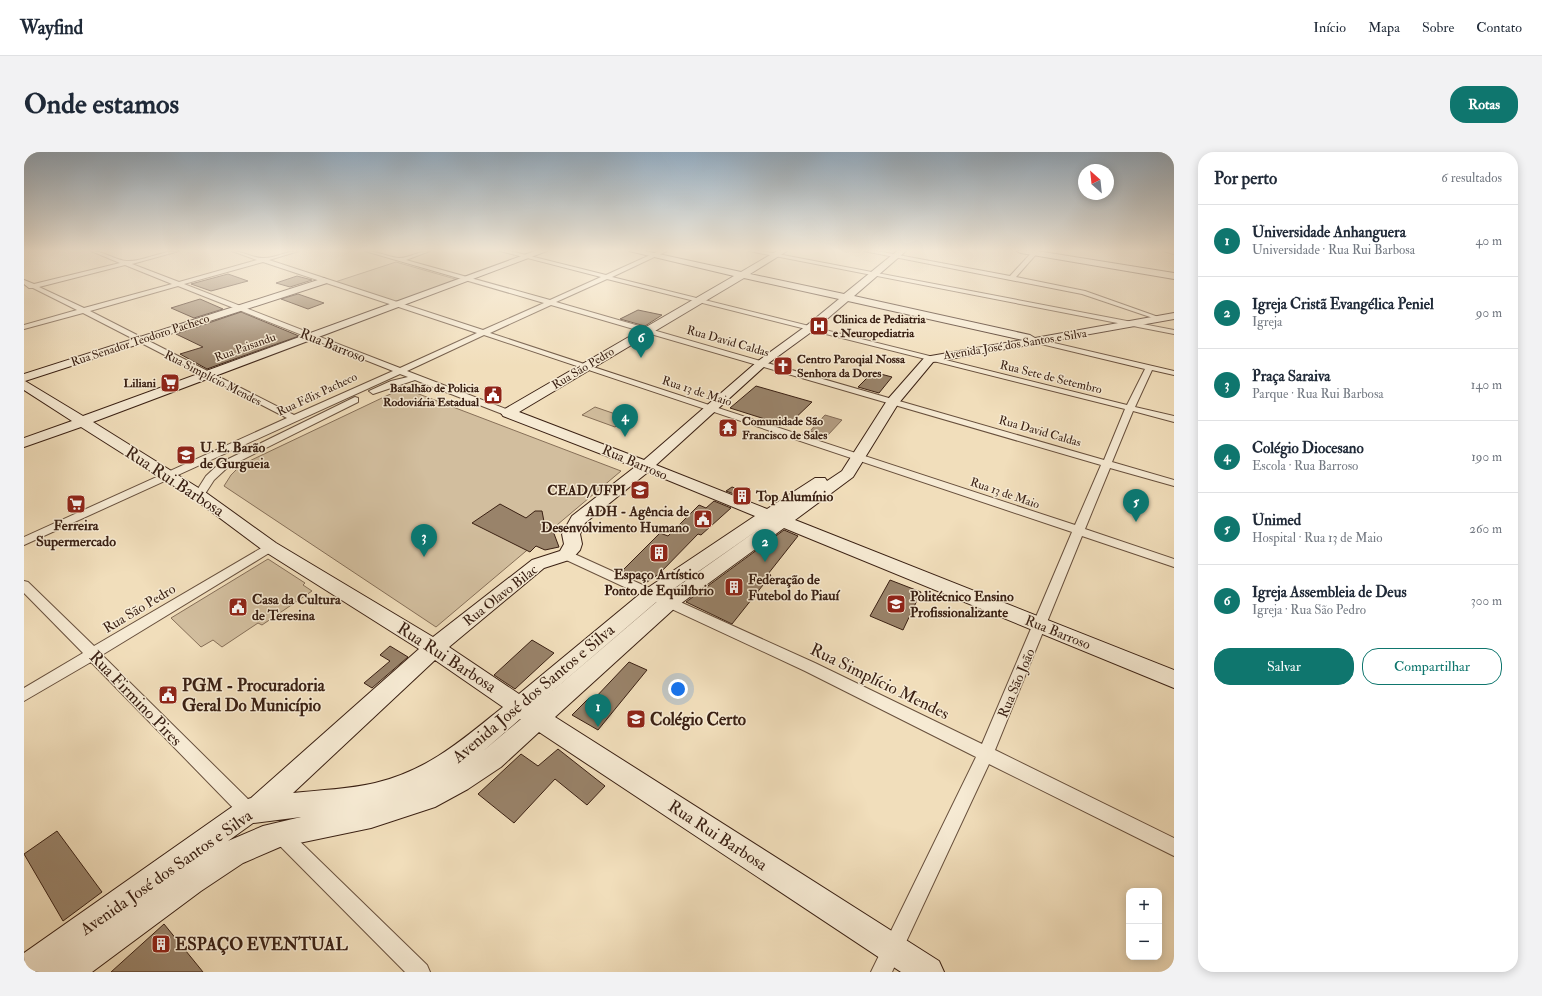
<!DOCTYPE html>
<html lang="pt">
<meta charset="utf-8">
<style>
:root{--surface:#fff;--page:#f2f2f3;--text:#1f2937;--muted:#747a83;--line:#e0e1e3;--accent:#0f766e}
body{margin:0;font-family:"IM FELL Double Pica",serif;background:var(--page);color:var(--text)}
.controls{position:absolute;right:12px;bottom:12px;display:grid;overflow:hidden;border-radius:8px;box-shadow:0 2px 10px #0003}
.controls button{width:36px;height:36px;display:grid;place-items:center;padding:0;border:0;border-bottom:1px solid var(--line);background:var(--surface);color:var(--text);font:20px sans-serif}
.compass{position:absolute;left:1054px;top:12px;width:36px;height:36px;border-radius:50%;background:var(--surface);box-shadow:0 2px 10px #0003;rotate:333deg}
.you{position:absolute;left:654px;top:537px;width:14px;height:14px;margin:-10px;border:3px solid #fff;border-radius:50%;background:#1a73e8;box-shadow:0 0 0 6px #1a73e833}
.badge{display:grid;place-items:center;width:26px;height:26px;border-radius:50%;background:var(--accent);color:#fff;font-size:13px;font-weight:700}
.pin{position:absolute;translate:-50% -33px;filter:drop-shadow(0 1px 2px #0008)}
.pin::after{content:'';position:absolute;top:21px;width:14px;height:12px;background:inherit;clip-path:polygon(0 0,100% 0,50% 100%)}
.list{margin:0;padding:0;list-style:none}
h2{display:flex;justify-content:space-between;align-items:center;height:52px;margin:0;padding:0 16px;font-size:17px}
h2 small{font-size:13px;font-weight:400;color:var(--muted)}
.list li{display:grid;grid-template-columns:26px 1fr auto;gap:12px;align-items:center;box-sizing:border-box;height:72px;padding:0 16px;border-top:1px solid var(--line)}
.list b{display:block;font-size:15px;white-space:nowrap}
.list p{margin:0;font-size:13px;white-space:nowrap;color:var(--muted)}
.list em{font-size:13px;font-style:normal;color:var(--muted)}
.actions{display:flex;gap:8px;padding:12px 16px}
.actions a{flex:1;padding:9px 0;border:1px solid var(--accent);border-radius:16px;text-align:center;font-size:14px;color:var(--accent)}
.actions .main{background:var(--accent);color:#fff}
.map{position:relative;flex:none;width:1150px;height:820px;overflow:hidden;border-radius:16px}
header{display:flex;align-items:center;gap:24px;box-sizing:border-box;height:56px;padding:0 20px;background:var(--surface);border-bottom:1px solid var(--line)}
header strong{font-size:19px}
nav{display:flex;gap:22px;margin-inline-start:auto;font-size:14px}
.intro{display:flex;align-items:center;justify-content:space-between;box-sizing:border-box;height:96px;padding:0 24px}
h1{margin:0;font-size:28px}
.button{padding:10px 18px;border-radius:16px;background:var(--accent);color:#fff;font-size:14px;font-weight:700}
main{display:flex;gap:24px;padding:0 24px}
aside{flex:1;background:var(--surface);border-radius:16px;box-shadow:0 2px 10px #0003}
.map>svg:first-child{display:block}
.green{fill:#d2be9e;stroke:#866f58}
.water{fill:#b39d82;stroke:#836b56}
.building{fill:#99836a;stroke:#3a2013}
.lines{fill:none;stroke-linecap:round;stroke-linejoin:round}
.street-casing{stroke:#68503d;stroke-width:2}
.secondary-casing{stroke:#3a2013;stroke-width:2}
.street{fill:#f6ead3;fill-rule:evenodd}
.secondary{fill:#f6ead3;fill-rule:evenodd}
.labels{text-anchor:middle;stroke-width:3;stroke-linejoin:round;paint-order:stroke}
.far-poi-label{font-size:12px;font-weight:bold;fill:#3a2013;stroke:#f6ead3;text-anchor:start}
.far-street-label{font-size:12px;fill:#3a2013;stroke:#f6ead3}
.street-label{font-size:14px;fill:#3a2013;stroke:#f6ead3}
.poi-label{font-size:14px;font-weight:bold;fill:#3a2013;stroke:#f6ead3;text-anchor:start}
.near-street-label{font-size:17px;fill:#3a2013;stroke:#f6ead3}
.near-poi-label{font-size:17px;font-weight:bold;fill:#3a2013;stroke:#f6ead3;text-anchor:start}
</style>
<header>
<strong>Wayfind</strong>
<nav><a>Início</a><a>Mapa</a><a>Sobre</a><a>Contato</a></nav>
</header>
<div class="intro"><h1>Onde estamos</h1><a class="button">Rotas</a></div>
<main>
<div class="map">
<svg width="1150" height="820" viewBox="0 0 1150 820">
<rect width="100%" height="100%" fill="#f1debb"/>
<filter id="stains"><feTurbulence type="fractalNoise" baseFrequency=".005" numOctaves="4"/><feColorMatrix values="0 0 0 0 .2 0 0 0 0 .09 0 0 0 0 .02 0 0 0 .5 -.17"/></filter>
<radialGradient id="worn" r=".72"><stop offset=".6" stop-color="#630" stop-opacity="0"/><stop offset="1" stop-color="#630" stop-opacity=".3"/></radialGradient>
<path class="green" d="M372,110L438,129L373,152L308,131Z
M379,236L597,319L412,475L200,334L207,323L217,313Z
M571,255L603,266L591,275L558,263Z
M244,407L281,431L279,433L288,439L238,473L234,471L198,495L189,488L177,495L147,466Z"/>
<path class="water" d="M801,263L818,268L803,284L786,279Z"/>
<path class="building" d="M204,122L224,129L187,139L167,132Z
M273,124L288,128L266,135L252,131Z
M274,142L300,151L284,157L257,147Z
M176,147L199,157L170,166L147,156Z
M614,158L638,163L621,174L596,167Z
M217,160L275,184L183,217L156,202L179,195L152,182Z
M849,220L868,225L855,241L834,235Z
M732,234L788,250L763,274L706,256Z
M708,335L723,340L718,345L702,339Z
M690,349L707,356L677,383L674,382L635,422L623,430L598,419L636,381L644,384L675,353L682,356Z
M476,352L502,366L511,359H518L521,375L529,379L535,395L521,398L512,394L506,400L448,371Z
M760,378L774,384L744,422L747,423L708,472L662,450Z
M866,428L897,440L879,478L846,464Z
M508,488L530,501L491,537L470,523Z
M366,494L384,505L348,536L340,531L366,509L356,503Z
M605,510L623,518L574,578L548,563L565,546L569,548Z
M534,597L581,634L563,653L531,627L490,671L454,642L497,602L514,614Z
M33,679L78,740L39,769L0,702Z
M140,772L179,820H87Z"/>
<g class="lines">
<defs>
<path id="street" d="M67,99C81,99 92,109 103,109C118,110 136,99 155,99L108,112L155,130L233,108L208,99C219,99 230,107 240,106C252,106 262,99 275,99L245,108L459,178L520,151L341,99C353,99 364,105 375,106C385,106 395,99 406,99L382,108L526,148L577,125L476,99H486L582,123L635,99H643L588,125L1103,253L1121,217L1013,191V187L1150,219V223L1128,218L1111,255L1150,264V270L1109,259L1088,310L1150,328V334L1086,316L1061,377L1150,407V415L1058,384L971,598L1150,686V704L965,612L868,820H847L952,605L781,519L538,406L536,403L538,400H546L791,511L958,592L1048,380L460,183L383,219L487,259V263H481L391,228L349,242L345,239L367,229L384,225L376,222L0,393V385L263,266L59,161L0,177V173L53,158L9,136H5L0,132V128L10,132L96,111ZM239,110L453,181L376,216L160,132ZM101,113L148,132L60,156L15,135ZM583,127L1101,257L1080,308L532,150ZM154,134L369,219L270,263L66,159ZM527,153L1077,313L1051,373L466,181Z
M725,99H738L1150,178V182Z
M840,99H853L986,124L1009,99H1015L992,125L1061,139L1140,167L1135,168L1058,142Z
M1139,99H1150V102Z
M331,245L334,246V250L204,315L190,328L179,345L175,346L170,343L182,324L196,311Z
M246,391L252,395L250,398L78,503L230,653L233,659L230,665L224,667L218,665L67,510L0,549V536L59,501L0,441V429L4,430L70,494Z
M256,673L262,676L403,813L406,820H381L250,688L247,682L250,676Z"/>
<path id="secondary" d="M511,99H523L69,270L181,340L252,391L409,485L508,408L536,399L540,392L538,382L548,364L611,315L479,264L477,261L479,258L710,124L605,99H621L717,120L753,99H763L726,122L820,142L873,99H882L830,144L1006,183L1011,186L1150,161V167L909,210L874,252L829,325L771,368L1150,518V536L760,376L652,455L531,565L915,809L920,820H877L515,580L477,615L444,637L411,655L347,676L256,695L219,711L177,739L68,820H0V801L215,650L227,646L395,497L240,399L169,346L57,275L0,295V286L48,269L0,238V222L297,127L300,126L305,129L303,131L1,229L59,264ZM720,126L815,147L782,174L734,209L620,308L495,260ZM824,149L999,188L901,205L864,247L818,319L803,329L801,326H791L743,357L632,313L742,213L790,178ZM624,320L731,364L622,437L495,542L425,495L520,416L548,407L556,398L558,392L556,382L561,371ZM745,370L638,445L512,553L636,447ZM411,508L479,555C438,588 405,618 351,631C326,637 296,638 269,641ZM496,567H497L458,600ZM277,665L239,674L204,689L229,671Z
M993,99H1013L1150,121V127L997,101Z"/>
</defs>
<use href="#street" class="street-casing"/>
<use href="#secondary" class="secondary-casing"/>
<use href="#street" class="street"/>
<use href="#secondary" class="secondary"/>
</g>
<linearGradient id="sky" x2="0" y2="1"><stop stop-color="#93abbf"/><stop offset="0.46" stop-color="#f9f0e0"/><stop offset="1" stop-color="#f9f0e0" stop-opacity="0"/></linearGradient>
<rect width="1150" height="214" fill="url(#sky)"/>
<defs>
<symbol id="hospital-square" viewBox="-11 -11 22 22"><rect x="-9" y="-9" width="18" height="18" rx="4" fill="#8f2418" stroke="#f6ead3"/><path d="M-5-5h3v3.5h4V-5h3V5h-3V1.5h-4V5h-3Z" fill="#fff"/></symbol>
<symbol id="church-square" viewBox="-11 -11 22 22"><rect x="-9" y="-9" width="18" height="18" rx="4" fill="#8f2418" stroke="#f6ead3"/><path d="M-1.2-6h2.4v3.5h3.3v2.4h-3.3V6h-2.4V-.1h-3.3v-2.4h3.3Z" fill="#fff"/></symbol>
<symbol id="supermarket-square" viewBox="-11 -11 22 22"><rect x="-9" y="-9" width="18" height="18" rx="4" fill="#8f2418" stroke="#f6ead3"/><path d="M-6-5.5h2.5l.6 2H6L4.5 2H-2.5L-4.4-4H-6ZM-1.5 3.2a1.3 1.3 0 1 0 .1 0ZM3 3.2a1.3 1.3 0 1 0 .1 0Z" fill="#fff"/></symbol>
<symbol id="civic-square" viewBox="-11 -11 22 22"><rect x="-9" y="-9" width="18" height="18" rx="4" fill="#8f2418" stroke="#f6ead3"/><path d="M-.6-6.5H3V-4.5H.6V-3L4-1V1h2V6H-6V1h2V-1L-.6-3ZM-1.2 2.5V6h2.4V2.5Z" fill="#fff"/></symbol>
<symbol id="temple-square" viewBox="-11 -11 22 22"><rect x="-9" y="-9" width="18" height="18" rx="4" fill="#8f2418" stroke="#f6ead3"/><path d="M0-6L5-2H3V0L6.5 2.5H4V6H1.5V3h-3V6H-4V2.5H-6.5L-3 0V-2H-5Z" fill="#fff"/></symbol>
<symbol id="school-square" viewBox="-11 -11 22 22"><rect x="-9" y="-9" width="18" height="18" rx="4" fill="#8f2418" stroke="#f6ead3"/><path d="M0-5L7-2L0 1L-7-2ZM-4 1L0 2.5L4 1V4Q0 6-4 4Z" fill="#fff"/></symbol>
<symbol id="building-square" viewBox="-11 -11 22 22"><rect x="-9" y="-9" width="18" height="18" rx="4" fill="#8f2418" stroke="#f6ead3"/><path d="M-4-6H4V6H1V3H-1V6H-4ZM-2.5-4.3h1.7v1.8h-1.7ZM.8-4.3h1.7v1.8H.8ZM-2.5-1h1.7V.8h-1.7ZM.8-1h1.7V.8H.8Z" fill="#fff"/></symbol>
<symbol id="university-square" viewBox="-11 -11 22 22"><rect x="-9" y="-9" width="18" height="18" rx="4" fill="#8f2418" stroke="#f6ead3"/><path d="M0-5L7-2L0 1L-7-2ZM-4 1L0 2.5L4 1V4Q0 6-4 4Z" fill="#fff"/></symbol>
</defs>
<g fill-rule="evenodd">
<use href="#hospital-square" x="784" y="163" width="22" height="22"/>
<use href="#church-square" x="748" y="203" width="22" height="22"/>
<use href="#supermarket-square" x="135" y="220" width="22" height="22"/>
<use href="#civic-square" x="458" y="232" width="22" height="22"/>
<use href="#temple-square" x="693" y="265" width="22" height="22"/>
<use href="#school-square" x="151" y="292" width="22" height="22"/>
<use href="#school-square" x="605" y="327" width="22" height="22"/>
<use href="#building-square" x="707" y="333" width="22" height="22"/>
<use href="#supermarket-square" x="41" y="341" width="22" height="22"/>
<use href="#civic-square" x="668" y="356" width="22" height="22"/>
<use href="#building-square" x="624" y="390" width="22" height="22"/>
<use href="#building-square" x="699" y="424" width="22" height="22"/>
<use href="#university-square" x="861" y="441" width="22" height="22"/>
<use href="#civic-square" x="203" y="444" width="22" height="22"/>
<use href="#civic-square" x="133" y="532" width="22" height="22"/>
<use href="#school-square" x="601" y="556" width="22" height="22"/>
<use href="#building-square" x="126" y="781" width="22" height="22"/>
</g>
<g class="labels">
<g class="far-poi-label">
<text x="809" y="171">Clinica de Pediatria<tspan x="809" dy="14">e Neuropediatria</tspan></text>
<text x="773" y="211">Centro Paroqial Nossa<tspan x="773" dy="14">Senhora da Dores</tspan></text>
<text x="132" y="235" text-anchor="end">Liliani</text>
<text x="455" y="240" text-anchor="end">Batalhão de Policia<tspan x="455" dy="14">Rodoviária Estadual</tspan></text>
<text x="718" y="273">Comunidade São<tspan x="718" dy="14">Francisco de Sales</tspan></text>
</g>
<g class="far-street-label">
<text transform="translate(116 188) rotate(-18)" y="4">Rua Senador Teodoro Pacheco</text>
<text transform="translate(704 189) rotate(16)" y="4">Rua David Caldas</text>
<text transform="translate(991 192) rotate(-9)" y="4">Avenida José dos Santos e Silva</text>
<text transform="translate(221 195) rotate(-20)" y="4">Rua Paisandu</text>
<text transform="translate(559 216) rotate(-31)" y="4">Rua São Pedro</text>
<text transform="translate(1027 225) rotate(14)" y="4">Rua Sete de Setembro</text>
<text transform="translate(189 226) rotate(27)" y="4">Rua Simplício Mendes</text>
<text transform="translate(673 239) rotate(18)" y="4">Rua 13 de Maio</text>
<text transform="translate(293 242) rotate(-25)" y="4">Rua Félix Pacheco</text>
<text transform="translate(1016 279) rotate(16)" y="4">Rua David Caldas</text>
<text transform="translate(981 341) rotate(19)" y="4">Rua 13 de Maio</text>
</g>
<g class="street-label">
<text transform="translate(309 193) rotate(22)" y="5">Rua Barroso</text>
<text transform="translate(611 310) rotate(23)" y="5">Rua Barroso</text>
<text transform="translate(476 443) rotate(-38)" y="5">Rua Olavo Bilac</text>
<text transform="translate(115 456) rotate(-31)" y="5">Rua São Pedro</text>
<text transform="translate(1034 480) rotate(22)" y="5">Rua Barroso</text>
<text transform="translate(992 531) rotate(-67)" y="5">Rua São João</text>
</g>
<g class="poi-label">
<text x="176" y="300">U. E. Barão<tspan x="176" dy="16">de Gurgueia</tspan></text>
<text x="602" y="343" text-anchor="end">CEAD/UFPI</text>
<text x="732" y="349">Top Alumínio</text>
<text x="665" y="364" text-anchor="end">ADH - Agência de<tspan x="665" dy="16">Desenvolvimento Humano</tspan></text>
<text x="52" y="378" text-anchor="middle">Ferreira<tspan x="52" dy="16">Supermercado</tspan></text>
<text x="635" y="427" text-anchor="middle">Espaço Artístico<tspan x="635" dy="16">Ponto de Equilíbrio</tspan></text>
<text x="724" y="432">Federação de<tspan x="724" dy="16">Futebol do Piauí</tspan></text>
<text x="886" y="449">Politécnico Ensino<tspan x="886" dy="16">Profissionalizante</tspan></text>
<text x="228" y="452">Casa da Cultura<tspan x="228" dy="16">de Teresina</tspan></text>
</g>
<g class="near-street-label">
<text transform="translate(151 329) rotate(33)" y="6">Rua Rui Barbosa</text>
<text transform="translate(423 505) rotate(33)" y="6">Rua Rui Barbosa</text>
<text transform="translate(856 529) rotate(26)" y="6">Rua Simplício Mendes</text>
<text transform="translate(509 541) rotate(-40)" y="6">Avenida José dos Santos e Silva</text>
<text transform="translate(112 546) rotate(46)" y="6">Rua Firmino Pires</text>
<text transform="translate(694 683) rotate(33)" y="6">Rua Rui Barbosa</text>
<text transform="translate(142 720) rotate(-35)" y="6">Avenida José dos Santos e Silva</text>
</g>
<g class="near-poi-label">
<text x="158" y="539">PGM - Procuradoria<tspan x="158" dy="20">Geral Do Município</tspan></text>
<text x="626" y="573">Colégio Certo</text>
<text x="151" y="798">ESPAÇO EVENTUAL</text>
</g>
</g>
<rect width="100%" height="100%" filter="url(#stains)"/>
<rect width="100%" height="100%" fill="url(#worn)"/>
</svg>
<div class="controls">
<button>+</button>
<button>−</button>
</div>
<svg class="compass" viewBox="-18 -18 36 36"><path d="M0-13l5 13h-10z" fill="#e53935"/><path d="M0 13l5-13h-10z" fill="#747a83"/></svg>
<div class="you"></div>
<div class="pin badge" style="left:574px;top:575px">1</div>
<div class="pin badge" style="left:741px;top:410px">2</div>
<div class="pin badge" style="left:400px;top:405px">3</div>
<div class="pin badge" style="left:601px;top:285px">4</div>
<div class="pin badge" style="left:1112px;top:370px">5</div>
<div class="pin badge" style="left:617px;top:206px">6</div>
</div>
<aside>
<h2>Por perto<small>6 resultados</small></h2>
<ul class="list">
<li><span class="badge">1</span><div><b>Universidade Anhanguera</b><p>Universidade · Rua Rui Barbosa</p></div><em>40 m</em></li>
<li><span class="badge">2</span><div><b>Igreja Cristã Evangélica Peniel</b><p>Igreja</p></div><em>90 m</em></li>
<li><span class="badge">3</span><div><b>Praça Saraiva</b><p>Parque · Rua Rui Barbosa</p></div><em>140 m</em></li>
<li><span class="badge">4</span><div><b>Colégio Diocesano</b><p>Escola · Rua Barroso</p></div><em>190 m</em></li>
<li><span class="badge">5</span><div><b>Unimed</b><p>Hospital · Rua 13 de Maio</p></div><em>260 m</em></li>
<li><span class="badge">6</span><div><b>Igreja Assembleia de Deus</b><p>Igreja · Rua São Pedro</p></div><em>300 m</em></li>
</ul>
<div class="actions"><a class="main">Salvar</a><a>Compartilhar</a></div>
</aside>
</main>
